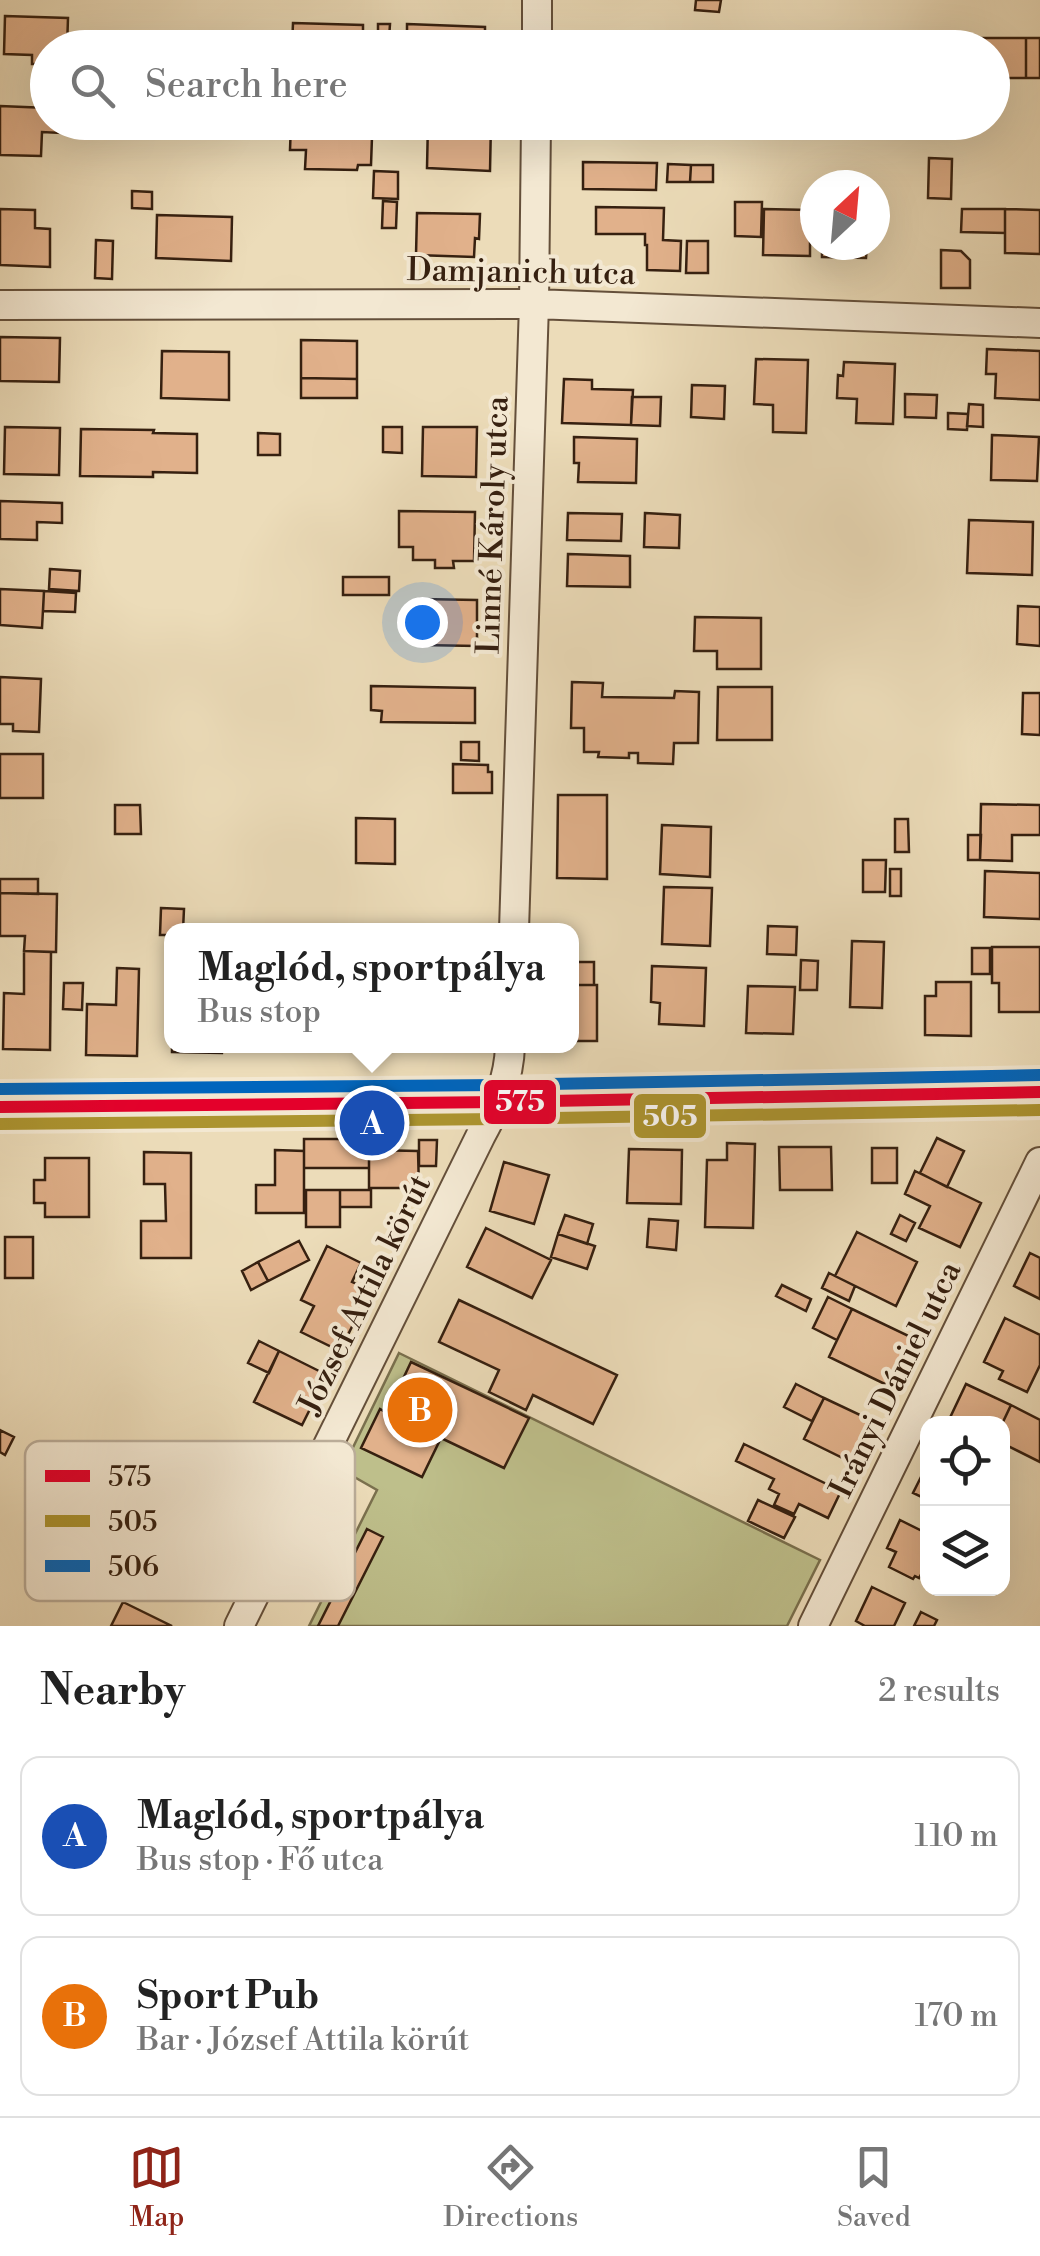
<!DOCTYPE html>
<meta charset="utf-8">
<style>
:root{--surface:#fff;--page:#f2f2f2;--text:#222;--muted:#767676;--line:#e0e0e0;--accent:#8f2418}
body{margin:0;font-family:"Libre Bodoni",serif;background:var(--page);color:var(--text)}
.controls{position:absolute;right:30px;bottom:30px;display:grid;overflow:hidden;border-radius:20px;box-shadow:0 10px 40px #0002}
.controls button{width:90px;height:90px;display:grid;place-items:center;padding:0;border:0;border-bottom:2px solid var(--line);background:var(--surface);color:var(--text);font:50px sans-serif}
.compass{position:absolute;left:800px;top:170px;width:90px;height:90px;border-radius:50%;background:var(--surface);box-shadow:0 10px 40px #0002;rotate:26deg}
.you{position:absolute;left:422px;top:622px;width:35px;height:35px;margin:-25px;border:8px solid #fff;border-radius:50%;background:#1a73e8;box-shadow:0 0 0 15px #1a73e833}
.badge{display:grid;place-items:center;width:65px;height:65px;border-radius:50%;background:var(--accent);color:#fff;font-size:32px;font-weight:700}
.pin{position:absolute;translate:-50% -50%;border:5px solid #fff;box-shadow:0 2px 10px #0006}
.popup{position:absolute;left:164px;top:923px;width:415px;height:130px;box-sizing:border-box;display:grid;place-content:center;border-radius:20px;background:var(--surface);filter:drop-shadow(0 2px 8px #0005);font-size:32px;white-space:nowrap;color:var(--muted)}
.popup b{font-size:38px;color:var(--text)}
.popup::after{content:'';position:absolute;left:50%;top:100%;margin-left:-20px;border:20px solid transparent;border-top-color:var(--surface)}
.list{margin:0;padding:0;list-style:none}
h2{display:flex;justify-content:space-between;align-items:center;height:130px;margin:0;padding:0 40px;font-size:42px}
h2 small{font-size:32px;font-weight:400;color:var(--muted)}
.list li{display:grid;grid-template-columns:65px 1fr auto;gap:30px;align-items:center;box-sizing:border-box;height:160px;margin:0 20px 20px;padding:0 20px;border:2px solid var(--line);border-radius:20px}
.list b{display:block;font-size:38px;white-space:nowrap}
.list p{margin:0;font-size:32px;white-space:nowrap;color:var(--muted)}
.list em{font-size:32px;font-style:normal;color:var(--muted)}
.icon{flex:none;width:55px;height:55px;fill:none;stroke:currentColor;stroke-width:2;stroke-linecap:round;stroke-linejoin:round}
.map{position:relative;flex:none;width:1040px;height:1626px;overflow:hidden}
.search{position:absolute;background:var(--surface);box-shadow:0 10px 40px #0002;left:30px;right:30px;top:30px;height:110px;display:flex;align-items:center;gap:25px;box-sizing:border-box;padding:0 35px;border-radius:55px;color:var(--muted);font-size:38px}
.sheet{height:490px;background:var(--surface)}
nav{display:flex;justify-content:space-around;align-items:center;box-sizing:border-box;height:140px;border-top:2px solid var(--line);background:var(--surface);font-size:28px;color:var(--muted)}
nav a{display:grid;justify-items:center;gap:5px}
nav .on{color:var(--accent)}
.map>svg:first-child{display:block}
.green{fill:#bebf8b;stroke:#7a704e;stroke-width:2.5}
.building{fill:#e1b18b;stroke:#362010;stroke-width:2.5}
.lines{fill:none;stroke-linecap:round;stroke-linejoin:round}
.street-casing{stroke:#644f3a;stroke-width:32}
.secondary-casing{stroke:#362010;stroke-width:45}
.street{stroke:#f3e8d2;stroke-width:28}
.secondary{stroke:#f3e8d2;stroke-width:40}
.bus-1-casing{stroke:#f3e8d2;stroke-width:20}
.bus-2-casing{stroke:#f3e8d2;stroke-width:20}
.bus-3-casing{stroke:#f3e8d2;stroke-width:20}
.bus-1{stroke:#e4002b;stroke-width:12}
.bus-2{stroke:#ac942f;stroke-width:12}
.bus-3{stroke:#0065bd;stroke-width:12}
.labels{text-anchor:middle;stroke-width:8;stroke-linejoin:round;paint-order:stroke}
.street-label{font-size:32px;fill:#362010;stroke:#f3e8d2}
.key{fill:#f3e8d2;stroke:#baac98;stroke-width:2.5}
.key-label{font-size:28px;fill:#362010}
.line-badge{stroke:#f3e8d2;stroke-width:4}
.badge-label{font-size:28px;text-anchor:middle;font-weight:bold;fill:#fff}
</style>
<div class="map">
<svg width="1040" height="1626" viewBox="0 0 1040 1626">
<rect width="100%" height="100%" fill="#ecdcb9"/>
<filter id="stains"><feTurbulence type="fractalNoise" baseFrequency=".002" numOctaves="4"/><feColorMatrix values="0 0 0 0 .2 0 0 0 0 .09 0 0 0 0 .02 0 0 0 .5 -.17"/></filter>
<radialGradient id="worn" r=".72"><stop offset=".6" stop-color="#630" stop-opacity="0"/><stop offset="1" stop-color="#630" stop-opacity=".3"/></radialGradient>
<path class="green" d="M399,1353L820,1560L787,1626H309L377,1490L342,1470Z"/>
<path class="building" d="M696,0H721L719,12L695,10Z
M5,16L68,18L67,48H48V64H32V55L4,54Z
M293,23L363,25V34H373V48H292Z
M378,24H390L389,39H378Z
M407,24L485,27V48H407Z
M575,33L626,34V48H575Z
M937,38H1026V78H1002V94H992V48H937Z
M1026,38H1040V78H1026Z
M892,39L893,48H851V40Z
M0,106L48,108V122H61V133L42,132L41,156L0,155Z
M428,122L491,123L490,171L427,168Z
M619,122H682V137L619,135Z
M682,122H726V138L682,137Z
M291,123L368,126V137H372L371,165H358L357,170L305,169L306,150H290Z
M929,158L952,159L951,199L928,198Z
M583,162L657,163L656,190L583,189Z
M668,164L691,165L690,182H667Z
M691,165H713V182H690Z
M374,171L398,172V199L373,198Z
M132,191L152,192V209L132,208Z
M383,201L397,202L396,228H382Z
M735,202H762L761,237L735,236Z
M596,207L664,208L663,240L681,241L680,271L647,270V245H645V234H596Z
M0,209L35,210V228L50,229V267L0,265Z
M764,209L810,210V256L763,255Z
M962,209H1005V233L961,232Z
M1005,209L1040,210V254L1005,253Z
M417,213L480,214L479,239L475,238L474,257L416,255Z
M157,215L232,217L231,261L156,258Z
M96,240L113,241L112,279L95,278Z
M687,241H708V273H686Z
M822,245H867L866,258L822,257Z
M941,250L961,251L970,260V288H941Z
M0,337L60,338L59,382L0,381Z
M301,340L357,341V379L301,378Z
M987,349L1040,351V400L995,398L996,374H986Z
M162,351L229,352V400L161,398Z
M756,359L808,360L806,433L773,432V405L754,404Z
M844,362L895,364L893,424L856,423L857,399L837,398L838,375L843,376Z
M301,378L357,379V398H301Z
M564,379L592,380V389L633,390L631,425L562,423Z
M692,385L725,386L724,419L691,417Z
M905,394L937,395L936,418L905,417Z
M632,397H661L660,426L631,425Z
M969,404L983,405V427L967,426Z
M948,413L968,414L967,430L948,429Z
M5,427L60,428L59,475L4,474Z
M383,427H402V453L383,452Z
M423,427H477L476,477L422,476Z
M81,429L154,430L153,433L197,434V473L153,472V477L80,476Z
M258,433L280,434V455H258Z
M992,435L1039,437L1037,481L991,480Z
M574,437L637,439L636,483L578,482L579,463H574Z
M0,501L62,503V523L37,522V540L0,539Z
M399,511L475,512L474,561H453L454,568H435V560H413V547H399Z
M568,513L622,514L621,541L567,540Z
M645,513L680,515L679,548L644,547Z
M969,520L1033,522L1032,575L967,573Z
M568,554L630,556V587L567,586Z
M50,569L80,571L79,591L49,589Z
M343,577H389V595H343Z
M0,589L44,591L42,628L0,625Z
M44,591L76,593L75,612L43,611Z
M420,599L477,600V646L420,645Z
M1018,606L1040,607V646L1017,644Z
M695,617L761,618V669H717V651H694Z
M0,677L41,679L39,732L13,731V724H0Z
M572,682L603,683L602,697L674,698L675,691L699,692L698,743H674L673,764L638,763V753H629V758L598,757L599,752H584V728H571Z
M371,686L475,688V723L381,722L382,711L371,710Z
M718,687H772V740H717Z
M1023,693H1040V735L1022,734Z
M461,742H479V761L461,760Z
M0,754H43V798H0Z
M453,764L488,765V772H492V793H453Z
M558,795H607V879L557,878Z
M981,804L1040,805V835H1012V861L980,860Z
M115,805H140L141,834H115Z
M356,818L395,819V864L356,863Z
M895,819H908L909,852H895Z
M662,825L711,827L710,877L660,874Z
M968,835H981L980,860H968Z
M863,860H886L885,892H863Z
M890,869H901V896H890Z
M985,871L1040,873V919L984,917Z
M0,879H38V894L0,893Z
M664,887L712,888L710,946L662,944Z
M0,893L57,894L56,952L24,951L25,936H0Z
M161,908L184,909L183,930H172V935H160Z
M768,926L797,927L796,955L767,954Z
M852,941L884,942L882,1008L850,1007Z
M992,947H1040V1012H999V983H992Z
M972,948H990V974H972Z
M24,951L51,952L50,1050L3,1049L4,993L24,994Z
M801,960L818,961L817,990H800Z
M575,962H594V985H575Z
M652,966L706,968L704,1026L659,1024L660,1003L651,1002Z
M117,968L139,969L137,1056L86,1055L87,1004L116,1005Z
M936,982H971V1036L925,1035V996H936Z
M64,983H83L82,1010L63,1009Z
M575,985H597V1041H572V1000H574Z
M748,986L795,987L793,1034L746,1033Z
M172,1046H223L222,1053L172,1052Z
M327,1046H395V1051L327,1049Z
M937,1138L964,1151L947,1187L920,1173Z
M304,1139H369V1168H304Z
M419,1140H437L436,1166H419Z
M727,1143L755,1144L753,1228L705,1227L707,1160H727Z
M779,1147H831L832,1190H780Z
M872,1148H897V1183H872Z
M629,1149L682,1150L681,1204L627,1203Z
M275,1150L304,1151V1213H256V1185H275Z
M369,1150L418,1151L419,1188H369Z
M144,1152L191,1153V1258H141V1221H166L165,1184H144Z
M45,1158H89V1217H45V1203H34V1180H45Z
M504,1162L549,1175L534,1224L490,1211Z
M915,1171L981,1203L960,1247L919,1228L930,1206L905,1194Z
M306,1190H340V1227H306Z
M340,1190H371V1207H340Z
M565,1215L593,1224L587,1244L558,1234Z
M900,1215L915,1223L906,1241L891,1234Z
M649,1219L678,1221L676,1250L647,1247Z
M486,1228L551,1260L532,1298L467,1267Z
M857,1232L917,1262L896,1306L835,1276Z
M558,1234L595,1246L587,1269L551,1257Z
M5,1237H33V1278H5Z
M299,1241L309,1260L268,1281L258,1262Z
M327,1246L361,1263L352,1282L370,1290L340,1351L301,1332L314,1306L301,1300Z
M1030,1253L1040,1258V1299L1014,1286Z
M258,1262L268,1281L251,1290L242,1271Z
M829,1273L855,1286L849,1301L822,1288Z
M782,1285L811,1299L806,1311L776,1296Z
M828,1297L852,1309L837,1340L813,1328Z
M459,1300L617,1375L593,1424L533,1395L526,1410L489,1392L499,1370L439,1342Z
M852,1309L915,1339L891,1387L829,1357Z
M1005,1318L1040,1335V1365L1027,1392L999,1379L1003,1371L984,1362Z
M259,1341L279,1351L269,1373L248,1363Z
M279,1351L327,1375L302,1425L254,1402Z
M411,1362L529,1418L504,1468L441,1438L422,1477L361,1448L380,1409L387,1413Z
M796,1384L824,1398L812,1421L784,1407Z
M966,1384L1011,1405L1002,1424H947Z
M824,1398L873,1421L853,1463L804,1439Z
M1011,1405L1040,1420V1462L1002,1443V1424Z
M0,1430L14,1437L5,1455L0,1452Z
M744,1444L841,1491L828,1518L799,1504L794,1514L774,1505L779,1494L769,1489L774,1479L736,1461Z
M243,1448L280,1467L258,1511L221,1492Z
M928,1463V1500L913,1493Z
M758,1500L795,1517L784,1538L748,1521Z
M900,1520L928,1534V1562L919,1578L915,1576L913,1579L889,1567L896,1552L887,1548Z
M367,1529L383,1537L338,1626H318Z
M872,1587L905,1603L894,1626H865L856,1621Z
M123,1602L172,1626H111Z
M921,1612L937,1620L934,1626H914Z"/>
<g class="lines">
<defs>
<path id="street" d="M537,48V0
M0,305L534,304L1040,323
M514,930L534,304L536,122
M239,1626L481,1135C497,1106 509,1079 510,1046
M813,1626L1040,1162"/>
<path id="secondary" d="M0,1107L500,1102L1040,1092"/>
</defs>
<use href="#street" class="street-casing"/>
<use href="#secondary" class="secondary-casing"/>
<use href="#street" class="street"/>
<use href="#secondary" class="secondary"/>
<defs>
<path id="bus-1" d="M0,1107L500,1102L1040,1092"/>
<path id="bus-2" d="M0,1124L500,1119L1040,1110"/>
<path id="bus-3" d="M0,1089L500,1085L1040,1075"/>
</defs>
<use href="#bus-1" class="bus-1-casing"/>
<use href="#bus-2" class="bus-2-casing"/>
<use href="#bus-3" class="bus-3-casing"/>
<use href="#bus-1" class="bus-1"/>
<use href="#bus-2" class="bus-2"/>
<use href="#bus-3" class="bus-3"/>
</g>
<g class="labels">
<g class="street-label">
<text transform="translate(521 271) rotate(1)" y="11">Damjanich utca</text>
<text transform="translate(492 525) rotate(-88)" y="11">Linné Károly utca</text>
<text transform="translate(364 1294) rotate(-64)" y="11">József Attila körút</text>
<text transform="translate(895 1379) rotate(-64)" y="11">Irányi Dániel utca</text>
</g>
</g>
<rect x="25" y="1441" width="330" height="160" rx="15" class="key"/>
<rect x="45" y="1470" width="45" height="12" fill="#e4002b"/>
<rect x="45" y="1515" width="45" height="12" fill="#ac942f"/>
<rect x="45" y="1560" width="45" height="12" fill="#0065bd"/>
<g class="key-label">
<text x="108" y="1486">575</text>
<text x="108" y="1531">505</text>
<text x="108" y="1576">506</text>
</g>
<g class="line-badge">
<rect x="482" y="1078" width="76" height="48" rx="10" fill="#e4002b"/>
<rect x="632" y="1092" width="76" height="48" rx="10" fill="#ac942f"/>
</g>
<g class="badge-label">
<text x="520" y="1111">575</text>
<text x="670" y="1126">505</text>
</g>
<rect width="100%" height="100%" filter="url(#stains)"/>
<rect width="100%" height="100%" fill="url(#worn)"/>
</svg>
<div class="controls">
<button><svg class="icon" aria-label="locate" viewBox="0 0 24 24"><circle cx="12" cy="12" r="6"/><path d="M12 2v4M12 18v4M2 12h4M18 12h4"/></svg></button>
<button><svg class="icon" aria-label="layers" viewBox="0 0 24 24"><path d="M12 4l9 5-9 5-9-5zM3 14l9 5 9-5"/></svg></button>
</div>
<svg class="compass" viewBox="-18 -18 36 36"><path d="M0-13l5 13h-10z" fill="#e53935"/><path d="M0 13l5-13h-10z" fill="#767676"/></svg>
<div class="you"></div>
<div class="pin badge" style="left:372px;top:1123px;background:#1a4fb4">A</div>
<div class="popup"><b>Maglód, sportpálya</b>Bus stop</div>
<div class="pin badge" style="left:420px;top:1410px;background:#e8710a">B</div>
<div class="search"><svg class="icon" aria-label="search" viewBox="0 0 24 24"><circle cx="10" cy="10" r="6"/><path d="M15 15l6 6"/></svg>Search here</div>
</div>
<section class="sheet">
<h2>Nearby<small>2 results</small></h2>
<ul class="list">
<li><span class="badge" style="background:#1a4fb4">A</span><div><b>Maglód, sportpálya</b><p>Bus stop · Fő utca</p></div><em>110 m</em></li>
<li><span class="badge" style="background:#e8710a">B</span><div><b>Sport Pub</b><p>Bar · József Attila körút</p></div><em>170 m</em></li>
</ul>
</section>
<nav>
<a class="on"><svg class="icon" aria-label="map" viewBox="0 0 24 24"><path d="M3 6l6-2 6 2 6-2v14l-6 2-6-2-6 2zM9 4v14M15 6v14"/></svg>Map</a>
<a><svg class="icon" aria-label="directions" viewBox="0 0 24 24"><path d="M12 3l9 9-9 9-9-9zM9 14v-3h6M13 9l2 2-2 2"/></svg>Directions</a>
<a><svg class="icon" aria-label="saved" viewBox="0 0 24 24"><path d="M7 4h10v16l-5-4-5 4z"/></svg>Saved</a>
</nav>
